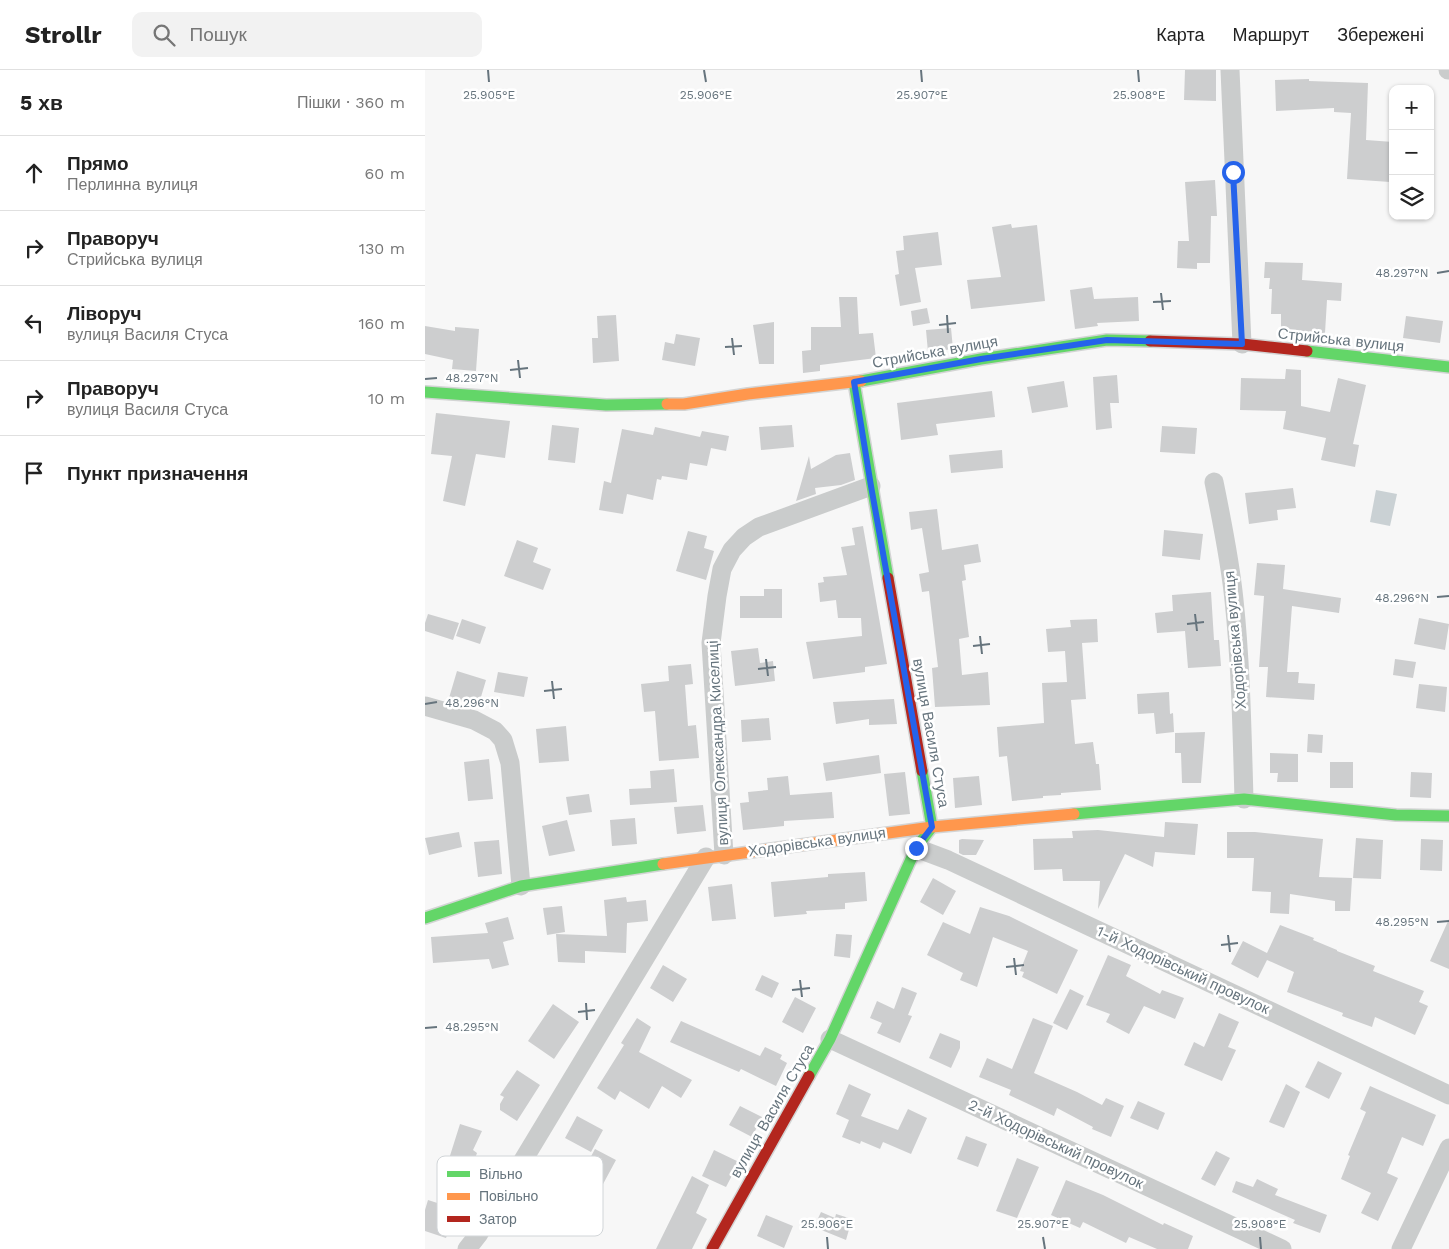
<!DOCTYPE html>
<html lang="uk">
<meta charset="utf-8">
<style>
:root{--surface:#fff;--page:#f2f2f2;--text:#222;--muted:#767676;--line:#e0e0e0}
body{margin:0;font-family:"Work Sans",sans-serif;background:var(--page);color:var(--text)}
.controls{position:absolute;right:15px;top:15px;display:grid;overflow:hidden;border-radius:10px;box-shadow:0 1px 4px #0004}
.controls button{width:45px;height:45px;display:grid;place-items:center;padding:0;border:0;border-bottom:1px solid var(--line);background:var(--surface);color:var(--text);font:25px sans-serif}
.stop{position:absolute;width:15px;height:15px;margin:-11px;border:4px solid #2563eb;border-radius:50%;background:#fff}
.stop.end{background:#2563eb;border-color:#fff;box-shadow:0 1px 5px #0008}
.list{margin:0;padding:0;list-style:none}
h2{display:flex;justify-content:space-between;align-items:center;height:65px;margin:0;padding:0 20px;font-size:21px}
h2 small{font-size:16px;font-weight:400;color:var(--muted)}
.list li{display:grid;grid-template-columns:32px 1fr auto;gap:15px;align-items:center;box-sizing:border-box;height:75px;padding:0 20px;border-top:1px solid var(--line)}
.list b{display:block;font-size:19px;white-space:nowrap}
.list p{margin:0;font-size:16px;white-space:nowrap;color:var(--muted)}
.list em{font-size:16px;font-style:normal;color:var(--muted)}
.icon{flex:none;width:28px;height:28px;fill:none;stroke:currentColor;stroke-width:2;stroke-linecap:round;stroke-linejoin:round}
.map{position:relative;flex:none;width:1024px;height:1179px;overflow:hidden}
header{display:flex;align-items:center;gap:30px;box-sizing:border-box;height:70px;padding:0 25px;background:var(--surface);border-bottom:1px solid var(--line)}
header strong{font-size:24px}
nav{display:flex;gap:28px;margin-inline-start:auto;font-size:18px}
.search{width:350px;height:45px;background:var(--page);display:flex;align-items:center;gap:12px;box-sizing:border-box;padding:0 18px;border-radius:10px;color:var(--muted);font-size:19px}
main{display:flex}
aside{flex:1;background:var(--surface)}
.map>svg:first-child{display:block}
.water{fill:#cad1d4}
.building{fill:#cdcecf}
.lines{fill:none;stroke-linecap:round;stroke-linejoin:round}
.fast-casing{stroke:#d3d4d4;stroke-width:14}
.slow-casing{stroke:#d3d4d4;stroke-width:14}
.jam-casing{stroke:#d3d4d4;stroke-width:14}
.street{stroke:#cacccc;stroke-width:19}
.fast{stroke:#63d668;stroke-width:11}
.slow{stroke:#ff974d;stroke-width:11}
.jam{stroke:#b3261e;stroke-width:11}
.route{stroke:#2563eb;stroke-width:6}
.ticks{fill:none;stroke:#66747d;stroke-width:2}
.labels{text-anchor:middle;stroke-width:5;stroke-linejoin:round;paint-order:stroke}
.street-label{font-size:15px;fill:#66747d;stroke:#fff}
.key{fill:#fff;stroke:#d1d5d8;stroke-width:1}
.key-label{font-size:14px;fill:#66747d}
.ticks-label{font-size:12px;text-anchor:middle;fill:#66747d;stroke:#fff;stroke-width:5;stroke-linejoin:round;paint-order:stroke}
</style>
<header>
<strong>Strollr</strong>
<div class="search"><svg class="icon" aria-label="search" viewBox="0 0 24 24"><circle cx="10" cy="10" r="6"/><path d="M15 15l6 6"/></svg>Пошук</div>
<nav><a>Карта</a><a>Маршрут</a><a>Збережені</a></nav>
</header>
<main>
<aside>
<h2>5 хв<small>Пішки · 360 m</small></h2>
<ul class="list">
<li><svg class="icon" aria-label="ahead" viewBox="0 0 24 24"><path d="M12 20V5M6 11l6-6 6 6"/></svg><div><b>Прямо</b><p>Перлинна вулиця</p></div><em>60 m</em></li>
<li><svg class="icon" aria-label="right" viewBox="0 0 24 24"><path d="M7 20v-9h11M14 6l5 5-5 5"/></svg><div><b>Праворуч</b><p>Стрийська вулиця</p></div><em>130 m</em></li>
<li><svg class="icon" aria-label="left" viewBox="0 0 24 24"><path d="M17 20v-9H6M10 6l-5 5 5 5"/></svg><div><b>Ліворуч</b><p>вулиця Василя Стуса</p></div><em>160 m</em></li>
<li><svg class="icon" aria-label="right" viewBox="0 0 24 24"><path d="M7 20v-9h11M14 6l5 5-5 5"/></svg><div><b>Праворуч</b><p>вулиця Василя Стуса</p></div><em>10 m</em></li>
<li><svg class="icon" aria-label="arrive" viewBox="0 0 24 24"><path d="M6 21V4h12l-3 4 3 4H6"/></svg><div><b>Пункт призначення</b></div></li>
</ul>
</aside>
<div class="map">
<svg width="1024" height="1179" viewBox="0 0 1024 1179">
<rect width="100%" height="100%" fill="#f7f7f7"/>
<path class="water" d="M951,420L972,424L965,456L945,452Z"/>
<path class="building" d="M760,0H791V31L759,30Z
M884,9V11L943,13L941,70L968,72L965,112L922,109L926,43L909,42V38L851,41L850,10Z
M790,110L792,146H786L785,193H772V199L752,198L753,171H764L760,112Z
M586,154L587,158L612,155L620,231L546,239L542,210L576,207L567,157Z
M513,162L517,195L490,198L496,232L475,236L470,205L474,204L471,181L479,180L478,166Z
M840,192L878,193L877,210L917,213L916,231L902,230L900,263L856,262V244H846L847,219H844L845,208H839Z
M667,217L669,229L713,227L714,251L672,253L673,256L650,259L645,220Z
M414,227H432L434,264L448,263L451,288L395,295V301L378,303L377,281L386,280V257H416Z
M502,238L505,253L488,256L486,241Z
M191,245L194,291L168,293L167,268H173L172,246Z
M981,246L1018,251L1015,273L978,268Z
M349,252V294H334L328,255Z
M0,256L30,261V257L54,259L51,301L27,299L28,290L0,284Z
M526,258L528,279L503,282L501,260Z
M251,264L275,268L270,296L237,290L240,272L249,274Z
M861,299L876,300V336L905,342L913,308L941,315L928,374L934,375L930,397L896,390L901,368L858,359L861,341L815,340L816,308L860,309Z
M692,305L694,333H685L687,358L671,360L668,307Z
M639,311L643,337L607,343L602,317Z
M567,321L570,347L511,354L513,365L476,370L472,333Z
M11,343L85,351L80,388L51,384L40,436L18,431L27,386L6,384Z
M127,355L154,358L150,393L123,390Z
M367,355L369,377L336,380L334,357Z
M737,356L772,358L770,384L735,382Z
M230,357L275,367L277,361L304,366L301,381L286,378L282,396L265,393L262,410L237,406L236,410L232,409L228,430L202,424L198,444L174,440L179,411L186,413L197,359L228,365Z
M577,380L578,398L526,403L524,385Z
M425,383L430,410L416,415L390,418L391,424L371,431L384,386L386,399L411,385Z
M868,418L871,438L852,440L853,450L824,454L820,423Z
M512,439L517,480L553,474L556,492L539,495L541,510L537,511L544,567L534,569L537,605L563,602L565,635L510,637L507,598L513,597L504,521L497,522L494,504L504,502L497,458L486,460L484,442Z
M438,456L462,594L440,597V602L388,609L381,572L437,566L436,548H413L411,530L395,532L393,513L399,512L398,507L422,505L416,477L430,475L427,458Z
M739,460L778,464L775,490L737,486Z
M263,461L282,466L279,478L289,481L281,510L251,501Z
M92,470L113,478L108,492L126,499L118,520L79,506Z
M832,493L860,495L858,519L916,528L914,543L867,536L862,602H874L873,613L890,614L889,630L841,627L843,597H834L839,526L829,525Z
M339,519H357V548H315V526H339Z
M786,522L789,570H794L796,596L763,598L760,561L732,563L730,543L748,541L747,525Z
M3,544L34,553L28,570L0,561V553Z
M994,548L1024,554L1020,580L989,574Z
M37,549L61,557L55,574L31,566Z
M672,549L673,572L657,573L661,629L646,630L650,674L668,672L671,694H674L676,720L636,723V725L618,726V728L587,731L582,686L574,687L572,657L619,653L617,613L642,612L640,581L623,582L621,559L646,557L645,550Z
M333,578L335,593L348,591L350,611L310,616L306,581Z
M970,589L991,592L988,608L968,605Z
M266,594L268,614L260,615L263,656L271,655L274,688L234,691L230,641L219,642L216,614L244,611L243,596Z
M32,601L61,610L53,637L24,628Z
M73,602L103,607L99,627L69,622Z
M994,614L1022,617L1020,642L991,638Z
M744,622L745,644L748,643L749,662L731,664L729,643L713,644L712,624Z
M469,629L472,654L444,655V649L411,654L408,632Z
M344,648L346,670L317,672L316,650Z
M141,656L144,691L114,693L111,659Z
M780,662L776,713H757L756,683H750V663Z
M883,664L898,665L897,683L882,682Z
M845,683L873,684V712H852L853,703H845Z
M454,685L456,703L401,711L398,693Z
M64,689L68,729L43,731L39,692Z
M905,692H928V718H905Z
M249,699L252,732L205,735L204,719L226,718L225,701Z
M480,702L485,744L464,746L459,704Z
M986,702L1007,703L1006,728L985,727Z
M363,706L365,725L407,722L409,748L359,751V756L318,760L315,733L324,732L323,722L343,720L342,708Z
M554,706L557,735L530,738L528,708Z
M164,724L167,742L144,745L141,727Z
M278,735L281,761L252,764L249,737Z
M210,748L212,774L187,776L185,750Z
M142,750L150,781L124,786L117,756Z
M740,752L773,754L770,785L730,782L728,797L700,784L673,839L675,811H638L637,799L609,800L608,769L648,768L647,761L673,760L739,767Z
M34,762L37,777L4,785L0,768Z
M802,762H830L898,769L894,807L927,808L925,841H910V831L865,824L864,844L845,843L846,822L827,821L829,788H802Z
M931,768L958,770L956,809L928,808Z
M996,769L1018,770L1017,801L995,800Z
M74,770L77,804L53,807L49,772Z
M534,770L537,769L559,770L551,785H538L534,783Z
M440,802L442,831L420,833V839L381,841L382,844L349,847L346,812L403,807V804Z
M508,808L531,821L518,845L495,832Z
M307,814L311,849L287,851L283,817Z
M201,827L202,832L221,830L223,851L202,853L201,883L160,881V893L133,892L131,864L182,866L179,830Z
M137,836L140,862L122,865L118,838Z
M555,837L584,846L653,880L632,924L597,907L599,902L595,901L603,881L568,867L552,917L535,910L538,903L502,885L518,852L545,864Z
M83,847L89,869L78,872L84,895L67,899L64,889L8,893L6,867L63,863L60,853Z
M1024,849V899L1005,891Z
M855,855L889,868L888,870L912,880V881L950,896L948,901L999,921L994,932L1003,936L990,965L950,947L947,957L917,946L918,943L862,922L869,902L842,890L833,908L806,894L818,871L842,883Z
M411,864L427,865L425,888L409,886Z
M683,885L706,895L701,906L735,924L737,920L759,928L750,949L719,936L704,964L681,952L685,944L661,935Z
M238,895L262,909L248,932L225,918Z
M337,905L354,913L347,928L330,920Z
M477,917L492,923L483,945L487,946L475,973L452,963L457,953L445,948L452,931L469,939Z
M645,919L659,926L642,960L628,953Z
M370,927L391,938L378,963L357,952Z
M128,934L154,952L129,989L103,971Z
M794,943L814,952L803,977L811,980L797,1011L759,995L769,972L779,977Z
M212,948L226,957L214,982L267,1010L256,1028L237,1016L224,1039L195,1021L190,1030L172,1018L199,975L196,973Z
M608,948L628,956L609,1003L652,1022L677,1035L681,1028L699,1036L686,1067L667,1059L668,1057L632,1038L629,1046L584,1025L586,1020L554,1007L562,988L587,999Z
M256,951L335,986L340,977L357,985L355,989L362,993L351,1016L316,999L314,1002L245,972Z
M515,963L535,971V978L526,998L504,988Z
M893,991L917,1003L904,1029L880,1017Z
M92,1000L115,1015L92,1051L75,1040V1034L79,1027L75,1025Z
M424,1014L446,1024L436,1046L473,1060L483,1039L502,1048L486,1084L458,1072L455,1079L436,1071L435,1074L417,1067L424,1050L411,1044Z
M861,1014L875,1022L859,1058L844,1052Z
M945,1016L1011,1045L998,1076L977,1067L962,1103L973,1108L953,1151L936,1143L946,1123L916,1109L925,1086L923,1085L941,1042L935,1039Z
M713,1031L740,1043L733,1060L705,1048Z
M315,1036L337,1047L327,1067L304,1055Z
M152,1046L178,1060L166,1082L140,1068Z
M35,1054L57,1061L48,1080L52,1083L46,1100L23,1092Z
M541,1066L562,1074L553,1097L532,1089Z
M170,1079L191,1090L177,1116L156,1105Z
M289,1080L314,1092L301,1117L277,1106Z
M791,1081L805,1088L790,1116L776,1109Z
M592,1088L614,1097L592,1148L571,1141Z
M267,1106L284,1115L271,1143L282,1149L267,1179H231Z
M832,1109L853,1119L850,1125L902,1145L895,1163L868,1153L870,1150L807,1122L811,1111L828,1117Z
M641,1110L678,1125L738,1155L739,1153L768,1166L763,1179H732L704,1167L701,1173L658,1152L655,1158L626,1145Z
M3,1130L31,1139L21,1168L0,1161V1140Z
M396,1142L410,1148L411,1144L427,1149L421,1170L389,1157Z
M341,1145L368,1156L359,1178L332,1166Z"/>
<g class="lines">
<defs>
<path id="fast" d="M882,281L1024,297
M436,311L556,289L682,270L725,271
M429,312L463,508
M0,322L181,335L242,334
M649,744L819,729L971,745L1024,746
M0,848L96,816L238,794
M384,1006L405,969L491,778L507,757L497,701"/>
<path id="slow" d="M242,334H259L323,324L436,311
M238,794L507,757L649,744"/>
<path id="jam" d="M725,271L817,274L882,281
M463,508L497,701
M287,1179L384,1006"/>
</defs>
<use href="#fast" class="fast-casing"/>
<use href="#slow" class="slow-casing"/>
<use href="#jam" class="jam-casing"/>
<path class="street" d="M805,0L817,274
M1023,0H1024
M789,412C797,451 805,490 809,530C816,596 817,663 819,729
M0,636L49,650L70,661L78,670L85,693L96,816
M491,778L523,790L1024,1025
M299,785L286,573L292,526L297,499L307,480L319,467L334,457L446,416
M405,969L857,1179
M42,1179L53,1165L281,787
M976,1179L1024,1078"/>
<use href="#fast" class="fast"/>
<use href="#slow" class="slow"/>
<use href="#jam" class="jam"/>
</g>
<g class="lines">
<path class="route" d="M491,778L507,757L446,416L429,312L556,289L682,270L817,274L808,102"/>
</g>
<path class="ticks" d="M63,0L64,12M279,0L281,12M496,0L497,12M713,0L714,12M1012,203L1024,201M736,223L738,240M728,232L746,231M522,245L523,263M514,255L531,253M307,268L309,285M300,277L317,276M93,290L95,308M85,300L103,298M0,309L12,308M1012,527L1024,526M770,544L772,561M762,554L779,552M555,566L557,584M548,576L565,574M341,589L343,606M333,599L351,597M127,611L129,629M119,621L137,619M0,634L12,632M1012,852L1024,851M803,865L805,882M796,875L813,873M589,888L591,905M581,897L599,895M375,910L377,927M367,920L385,918M161,933L162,950M153,942L170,940M0,958L12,957M402,1167L403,1179M618,1167L620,1179M835,1167L836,1179"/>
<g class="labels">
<g class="street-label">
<text transform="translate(916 270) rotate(6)" y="5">Стрийська вулиця</text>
<text transform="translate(510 282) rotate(-10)" y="5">Стрийська вулиця</text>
<text transform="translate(810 570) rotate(-95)" y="5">Ходорівська вулиця</text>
<text transform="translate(506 663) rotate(80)" y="5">вулиця Василя Стуса</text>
<text transform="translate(293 673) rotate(-93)" y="5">вулиця Олександра Киселиці</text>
<text transform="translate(392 772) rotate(-8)" y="5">Ходорівська вулиця</text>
<text transform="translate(758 900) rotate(25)" y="5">1-й Ходорівський провулок</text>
<text transform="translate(347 1041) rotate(-60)" y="5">вулиця Василя Стуса</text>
<text transform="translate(631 1074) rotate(25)" y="5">2-й Ходорівський провулок</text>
</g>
</g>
<rect x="12" y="1086" width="166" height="80" rx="8" class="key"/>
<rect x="22" y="1101" width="23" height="6" fill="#63d668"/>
<rect x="22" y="1123" width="23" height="7" fill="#ff974d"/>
<rect x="22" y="1146" width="23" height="6" fill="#b3261e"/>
<g class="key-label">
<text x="54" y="1109">Вільно</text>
<text x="54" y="1131">Повільно</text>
<text x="54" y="1154">Затор</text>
</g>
<g class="ticks-label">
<text x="64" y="29">25.905°E</text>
<text x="281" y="29">25.906°E</text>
<text x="497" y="29">25.907°E</text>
<text x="714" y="29">25.908°E</text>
<text x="977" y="207">48.297°N</text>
<text x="47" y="312">48.297°N</text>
<text x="977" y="532">48.296°N</text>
<text x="47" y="637">48.296°N</text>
<text x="977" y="856">48.295°N</text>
<text x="47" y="961">48.295°N</text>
<text x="402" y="1158">25.906°E</text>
<text x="618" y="1158">25.907°E</text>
<text x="835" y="1158">25.908°E</text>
</g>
</svg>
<div class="controls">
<button>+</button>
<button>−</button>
<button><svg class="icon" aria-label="layers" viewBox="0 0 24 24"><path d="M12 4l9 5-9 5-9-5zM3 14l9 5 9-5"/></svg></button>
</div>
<div class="stop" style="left:808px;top:102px"></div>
<div class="stop end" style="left:491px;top:778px"></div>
</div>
</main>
